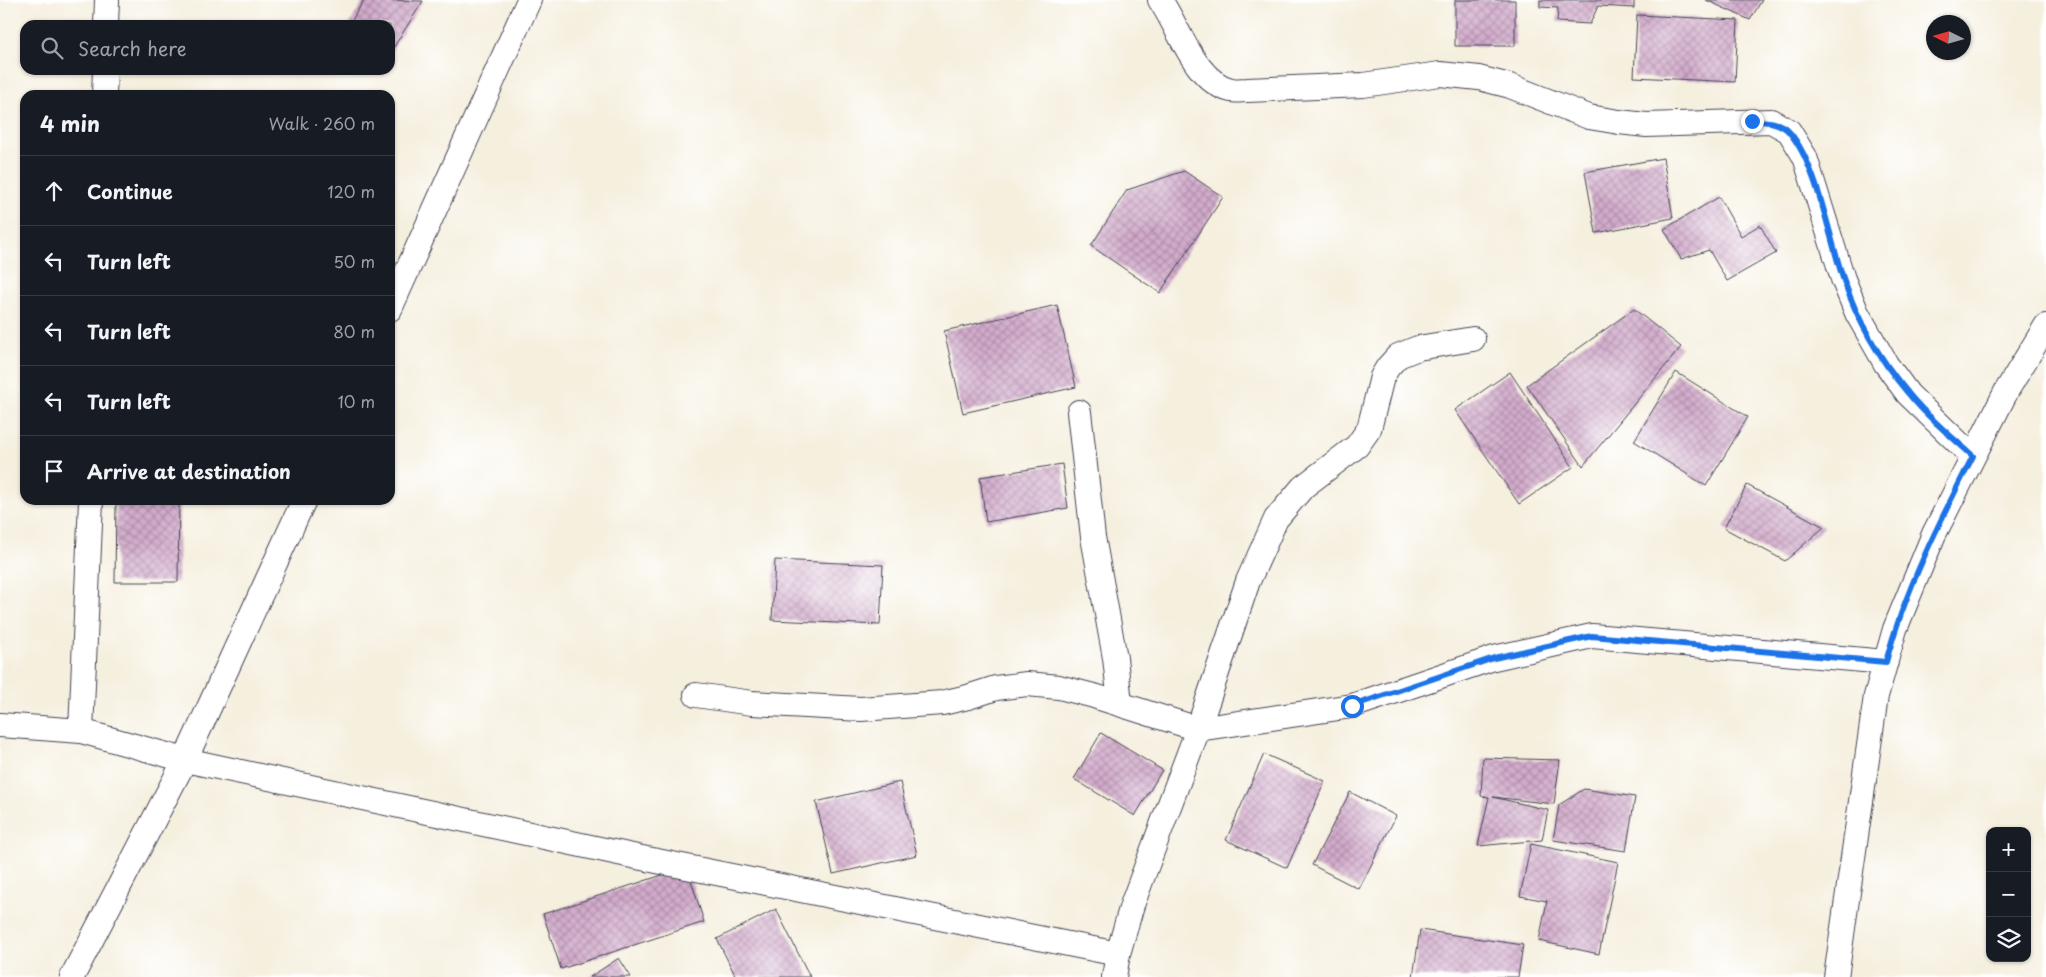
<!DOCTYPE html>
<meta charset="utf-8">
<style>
:root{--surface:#171b24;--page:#242831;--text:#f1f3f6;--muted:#9ea1a6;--line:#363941}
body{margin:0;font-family:"Playpen Sans",sans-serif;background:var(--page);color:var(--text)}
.controls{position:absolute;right:15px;bottom:15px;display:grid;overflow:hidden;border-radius:10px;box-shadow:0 1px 4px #0004}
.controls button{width:45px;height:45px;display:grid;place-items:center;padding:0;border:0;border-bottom:1px solid var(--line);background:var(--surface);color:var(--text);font:25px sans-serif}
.compass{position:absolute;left:1926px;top:15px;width:45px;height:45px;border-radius:50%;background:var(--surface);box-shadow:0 1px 4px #0004;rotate:275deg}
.stop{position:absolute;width:15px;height:15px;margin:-11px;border:4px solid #1a73e8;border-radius:50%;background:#fff}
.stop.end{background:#1a73e8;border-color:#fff;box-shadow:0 1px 5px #0008}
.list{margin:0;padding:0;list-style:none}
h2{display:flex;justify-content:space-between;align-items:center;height:65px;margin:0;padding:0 20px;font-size:21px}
h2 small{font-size:16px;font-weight:400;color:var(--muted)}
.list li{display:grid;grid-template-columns:32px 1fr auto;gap:15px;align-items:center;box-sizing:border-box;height:70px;padding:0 20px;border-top:1px solid var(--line)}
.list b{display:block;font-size:19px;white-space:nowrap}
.list em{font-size:16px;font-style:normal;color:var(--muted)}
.icon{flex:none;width:28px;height:28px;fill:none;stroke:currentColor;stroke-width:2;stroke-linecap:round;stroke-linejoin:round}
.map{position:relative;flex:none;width:2046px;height:977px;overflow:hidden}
.search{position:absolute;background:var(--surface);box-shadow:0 1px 4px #0004;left:20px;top:20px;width:375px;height:55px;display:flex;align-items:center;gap:12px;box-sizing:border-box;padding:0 18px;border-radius:15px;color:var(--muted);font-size:19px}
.panel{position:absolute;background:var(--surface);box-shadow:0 1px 4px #0004;left:20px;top:90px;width:375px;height:415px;border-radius:15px}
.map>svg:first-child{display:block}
.building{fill:url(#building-cross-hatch)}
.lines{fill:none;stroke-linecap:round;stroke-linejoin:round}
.street-casing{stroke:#424153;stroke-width:26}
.street{stroke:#fff;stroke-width:24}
.route{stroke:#1a73e8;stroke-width:6}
</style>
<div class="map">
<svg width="2046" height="977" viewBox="0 0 2046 977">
<defs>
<pattern id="building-cross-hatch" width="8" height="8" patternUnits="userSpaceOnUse" patternTransform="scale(1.25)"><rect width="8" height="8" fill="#d3accc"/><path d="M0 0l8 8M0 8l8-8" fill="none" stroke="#ab8ca7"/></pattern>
</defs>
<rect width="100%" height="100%" fill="#fff"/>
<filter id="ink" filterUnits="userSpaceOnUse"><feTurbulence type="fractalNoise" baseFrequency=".02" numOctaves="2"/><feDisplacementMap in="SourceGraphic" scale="10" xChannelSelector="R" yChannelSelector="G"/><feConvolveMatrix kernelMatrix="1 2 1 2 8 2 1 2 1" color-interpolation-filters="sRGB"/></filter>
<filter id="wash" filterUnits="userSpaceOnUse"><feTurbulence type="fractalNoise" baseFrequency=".0096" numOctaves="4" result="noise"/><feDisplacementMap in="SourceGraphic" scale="20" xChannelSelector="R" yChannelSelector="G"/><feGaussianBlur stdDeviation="1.12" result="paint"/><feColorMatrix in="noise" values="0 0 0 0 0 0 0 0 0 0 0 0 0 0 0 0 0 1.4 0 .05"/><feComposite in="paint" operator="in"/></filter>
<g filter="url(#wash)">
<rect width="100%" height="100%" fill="#f5efde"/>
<g id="blocks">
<path class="building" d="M364,0L423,1L390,53V25H349Z
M1455,0H1515V46H1455Z
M1540,0H1634V8L1598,6L1590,24L1557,22L1558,8L1540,7Z
M1706,0H1762L1750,20Z
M1637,15L1738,20L1735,82L1634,77Z
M1663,158L1673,218L1596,233L1585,172Z
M1184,171L1223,197L1160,293L1091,246L1127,190Z
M1719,197L1741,236L1760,225L1776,253L1727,281L1709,250L1681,259L1664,229Z
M1057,305L1076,387L963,413L944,331Z
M1634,309L1681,347L1583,466L1527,385Z
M1510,372L1573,467L1519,504L1455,410Z
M1676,372L1748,417L1706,486L1634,441Z
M1062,464L1068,508L986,522L980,477Z
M1747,485L1824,527L1785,561L1724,528Z
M140,500H179L178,582H115L116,504H139Z
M775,560L883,565L880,625L772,620Z
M1101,733L1162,770L1135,816L1074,779Z
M1264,754L1325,781L1287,868L1226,840Z
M1483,758L1560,760L1554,804L1493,797L1548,810L1542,840L1478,846L1489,797L1481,796Z
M900,782L917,855L833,874L816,802Z
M1584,789L1635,797L1626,851L1553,840L1559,805Z
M1350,792L1396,816L1359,889L1312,865Z
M1531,844L1618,862L1599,954L1539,941L1547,901L1520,896Z
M687,867L704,922L561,969L543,914Z
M776,909L810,977H736L717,939Z
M1420,930L1523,945L1518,977H1413Z
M619,958L631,977H590Z"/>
</g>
</g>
<g filter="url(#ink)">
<use href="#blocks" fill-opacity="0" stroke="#424153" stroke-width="1"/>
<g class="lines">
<defs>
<path id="street" d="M1160,0C1179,27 1195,82 1231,90C1236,91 1242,90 1247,90L1363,85L1440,74L1479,78L1510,86L1589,117L1619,122L1646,125L1771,121L1789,131L1805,157L1843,279L1857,313L1886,364L1908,394L1973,457
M106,25L107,0
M104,95L105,70
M390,309L529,0
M1079,412L1093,537L1115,658L1120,703
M696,695L752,703L861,709L942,703L968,697L996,688L1027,684L1059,687L1094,696L1198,729L1352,706L1494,658L1592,636L1886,662
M0,725L81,731L185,760L637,857L1118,954
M81,731L91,500
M72,977L185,760L304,500
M1114,977L1118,954L1132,905L1198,729L1248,581L1276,519L1303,487L1357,446L1369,429L1382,377L1388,367L1398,356L1418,348L1473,339
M1836,977L1876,696L1895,629L1934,534L2007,390L2046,326"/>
</defs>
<use href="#street" class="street-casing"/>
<use href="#street" class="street"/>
</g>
</g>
<g class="lines" filter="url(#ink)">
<path class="route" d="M1352,706L1494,658L1592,636L1886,662C1905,590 1939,523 1973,456C1951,436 1927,417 1908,393C1880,360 1857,319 1843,278C1829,237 1817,165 1790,133C1781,121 1765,121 1752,121"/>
</g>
</svg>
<div class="controls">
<button>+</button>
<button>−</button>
<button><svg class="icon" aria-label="layers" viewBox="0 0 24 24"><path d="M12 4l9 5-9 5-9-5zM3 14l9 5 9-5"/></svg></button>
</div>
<svg class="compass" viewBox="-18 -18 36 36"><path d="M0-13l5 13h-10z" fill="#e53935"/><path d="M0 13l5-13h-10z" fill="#9ea1a6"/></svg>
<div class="stop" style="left:1352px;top:706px"></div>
<div class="stop end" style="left:1752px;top:121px"></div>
<div class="search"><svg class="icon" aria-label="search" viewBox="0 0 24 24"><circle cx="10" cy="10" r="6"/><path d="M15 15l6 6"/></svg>Search here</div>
<section class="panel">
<h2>4 min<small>Walk · 260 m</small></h2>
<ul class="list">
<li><svg class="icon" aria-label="ahead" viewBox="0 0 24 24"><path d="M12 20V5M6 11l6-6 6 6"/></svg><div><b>Continue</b></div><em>120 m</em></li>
<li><svg class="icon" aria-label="left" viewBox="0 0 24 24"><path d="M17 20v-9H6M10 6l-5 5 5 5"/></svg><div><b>Turn left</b></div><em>50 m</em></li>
<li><svg class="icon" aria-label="left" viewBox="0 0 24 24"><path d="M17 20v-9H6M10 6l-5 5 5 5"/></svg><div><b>Turn left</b></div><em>80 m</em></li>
<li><svg class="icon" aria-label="left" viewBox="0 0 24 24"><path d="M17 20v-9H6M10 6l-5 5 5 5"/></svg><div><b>Turn left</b></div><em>10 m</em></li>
<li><svg class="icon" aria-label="arrive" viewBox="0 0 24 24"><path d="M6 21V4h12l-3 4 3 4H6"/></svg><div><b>Arrive at destination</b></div></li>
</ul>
</section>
</div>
